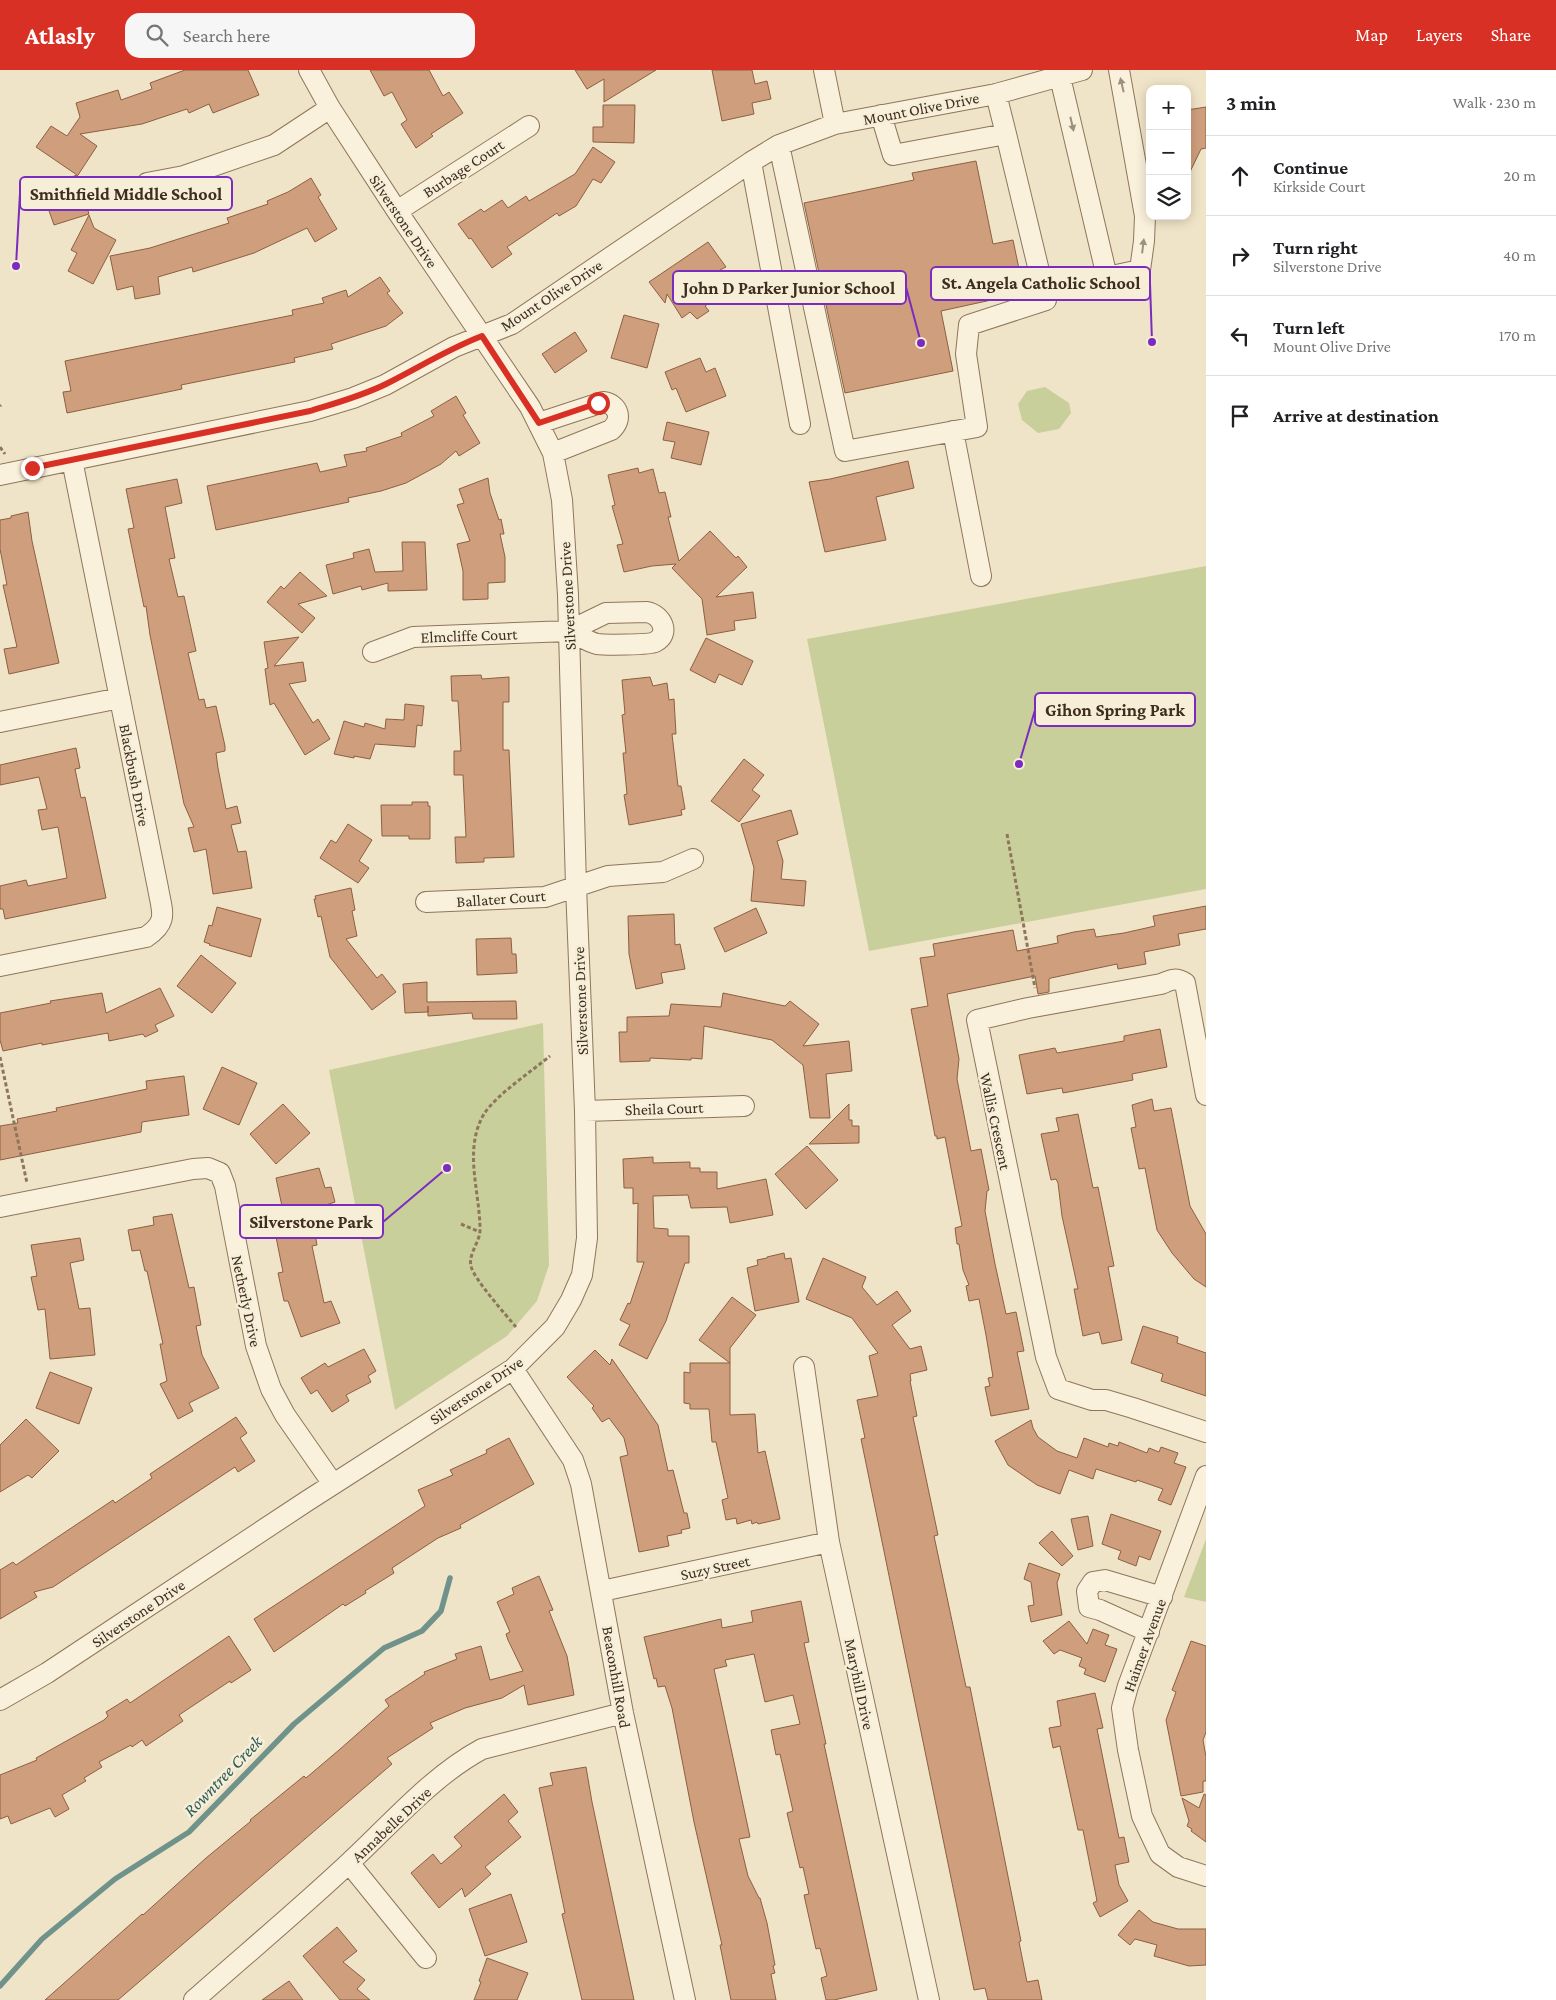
<!DOCTYPE html>
<meta charset="utf-8">
<style>
:root{--surface:#fff;--page:#f6f6f6;--text:#202124;--muted:#757577;--line:#e0e0e0;--accent:#d93025}
body{margin:0;font-family:"Crimson Pro",serif;background:var(--page);color:var(--text)}
.controls{position:absolute;right:15px;top:15px;display:grid;overflow:hidden;border-radius:10px;box-shadow:0 2px 12px #0003}
.controls button{width:45px;height:45px;display:grid;place-items:center;padding:0;border:0;border-bottom:1px solid var(--line);background:var(--surface);color:var(--text);font:25px sans-serif}
.stop{position:absolute;width:15px;height:15px;margin:-11px;border:4px solid #d93025;border-radius:50%;background:#fff}
.stop.end{background:#d93025;border-color:#fff;box-shadow:0 1px 5px #0008}
.list{margin:0;padding:0;list-style:none}
h2{display:flex;justify-content:space-between;align-items:center;height:65px;margin:0;padding:0 20px;font-size:21px}
h2 small{font-size:16px;font-weight:400;color:var(--muted)}
.list li{display:grid;grid-template-columns:32px 1fr auto;gap:15px;align-items:center;box-sizing:border-box;height:80px;padding:0 20px;border-top:1px solid var(--line)}
.list b{display:block;font-size:19px;white-space:nowrap}
.list p{margin:0;font-size:16px;white-space:nowrap;color:var(--muted)}
.list em{font-size:16px;font-style:normal;color:var(--muted)}
.icon{flex:none;width:28px;height:28px;fill:none;stroke:currentColor;stroke-width:2;stroke-linecap:round;stroke-linejoin:round}
.map{position:relative;flex:none;width:1206px;height:1930px;overflow:hidden}
header{display:flex;align-items:center;gap:30px;box-sizing:border-box;height:70px;padding:0 25px;background:var(--accent);color:#fff}
header strong{font-size:24px}
nav{display:flex;gap:28px;margin-inline-start:auto;font-size:18px}
.search{width:350px;height:45px;background:var(--page);display:flex;align-items:center;gap:12px;box-sizing:border-box;padding:0 18px;border-radius:15px;color:var(--muted);font-size:19px}
main{display:flex}
aside{flex:1;background:var(--surface)}
.map>svg:first-child{display:block}
.green{fill:#c9cf9b}
.lines{fill:none;stroke-linecap:round;stroke-linejoin:round}
.stream{stroke:#6f938a;stroke-width:5.5}
.building{fill:#cf9f7d;stroke:#8d5f41}
.minor-casing{stroke:#8d765c;stroke-width:22}
.path{stroke:#8d765c;stroke-width:3;stroke-dasharray:4 2.5;stroke-linecap:butt}
.minor{stroke:#faf1dc;stroke-width:20}
.oneway{fill:#9c907e}
.route{stroke:#d93025;stroke-width:6}
.labels{text-anchor:middle;stroke-width:5;stroke-linejoin:round;paint-order:stroke}
.street-label{font-size:16px;fill:#3d2e20;stroke:#f7eed8}
.water-label{font-size:18px;font-style:italic;fill:#2f5d5a;stroke:#f7eed8}
.leader{fill:none;stroke:#7b2cbf;stroke-width:2}
.callout-dot{fill:#7b2cbf;stroke:#f7eed8;stroke-width:2}
.callout{fill:#f7eed8;stroke:#7b2cbf;stroke-width:2}
.callout-label{font-size:18px;text-anchor:middle;font-weight:bold;fill:#3d2e20}
</style>
<header>
<strong>Atlasly</strong>
<div class="search"><svg class="icon" aria-label="search" viewBox="0 0 24 24"><circle cx="10" cy="10" r="6"/><path d="M15 15l6 6"/></svg>Search here</div>
<nav><a>Map</a><a>Layers</a><a>Share</a></nav>
</header>
<main>
<div class="map">
<svg width="1206" height="1930" viewBox="0 0 1206 1930">
<rect width="100%" height="100%" fill="#f0e4c8"/>
<path class="green" d="M1045,317L1069,333L1071,343L1059,359L1038,363L1022,350L1018,334L1027,321Z
M1206,496V819L869,881L807,569Z
M543,953L549,1195L537,1231L507,1266L395,1340L329,1000Z
M1206,1469V1532L1184,1527Z"/>
<g class="lines">
<path class="stream" d="M0,1916L42,1869L115,1809L189,1762L294,1654L384,1578L422,1561L441,1541L450,1508"/>
</g>
<path class="building" d="M185,0H248L259,25L213,43L209,34L189,43L187,39L142,54L80,64L97,76L59,134L83,126L89,144L54,155L41,118L77,105L36,77L51,56L67,66L80,47L76,33L118,20L121,30L152,19L150,13Z
M370,0H429L443,26L449,22L463,43L431,64L433,66L416,78L401,54L407,50L392,22L384,26Z
M575,0H656L604,32V9L587,19Z
M712,0H752L755,14L767,11L771,29L752,33L754,44L722,51Z
M603,35H635L634,73L593,72V57H603Z
M1206,37V78L1201,79L1187,108V40Z
M593,77L615,92L601,113L593,109L576,136L559,146L557,143L507,177L512,184L492,198L471,168L469,169L458,154L481,139L484,142L502,130L508,138L526,126L529,131L575,104Z
M976,91L993,174L1013,170L1023,218L999,200L1005,227L941,241L953,301L845,323L804,133L914,110L912,103Z
M311,108L321,125L318,127L337,159L315,172L307,158L254,183L219,194L193,202L192,197L158,207L160,224L135,229L133,216L117,220L110,186L150,178L229,153L227,148L268,134L267,131L288,122Z
M89,145L94,158L116,170L93,214L68,201L77,183L71,180Z
M708,172L726,197L720,200L732,218L705,236L709,241L697,249L690,242L682,248L667,224L665,233L649,212Z
M380,207L390,221L387,223L403,243L386,256L331,274L333,279L294,288L295,292L181,315L182,319L67,343L63,322L71,321L65,291L293,245L292,240L324,233L322,228L346,220L348,227Z
M624,245L659,254L647,298L611,288Z
M575,262L587,281L555,303L542,284Z
M700,288L706,302L715,298L726,326L686,342L676,318L672,320L665,302Z
M456,326L466,343L463,345L480,373L459,386L456,381L441,394L406,413L381,421L348,428L349,432L216,460L207,416L317,393L320,402L347,396L344,385L367,381L366,378L402,366L401,363L434,346L431,341Z
M667,352L709,362L701,395L671,388L675,372L663,370Z
M908,391L914,418L876,427L886,470L825,482L809,412L830,409Z
M638,398L639,403L653,399L659,423L665,422L671,447H668L679,491L710,461L736,488L738,486L747,497L716,527L753,522L756,548L734,551L735,560L707,565L702,529L672,498L676,494L652,496L624,502L617,475L623,474L612,436L615,435L608,405Z
M488,408L490,423L499,450L501,449L504,464H500L505,487V512L488,513V529L463,530V501L457,474L470,471L457,435L464,433L459,419Z
M177,409L182,433L165,437L175,488L169,489L178,527L184,526L196,581L188,583L199,630L204,629L206,638L216,636L225,676V681L216,683L218,698L226,739L237,736L241,753L231,755L238,782L246,781L252,818L213,824L206,779L194,782L188,758L194,757L184,734L150,565L146,536L144,537L128,459L134,458L126,419Z
M28,442L32,471L59,593L9,604L4,579L17,577L3,515H7L0,479V450L11,448V446Z
M402,472H425L427,520L388,521V513L362,520L361,516L333,524L326,495L354,488L353,483L369,479L375,502L403,501Z
M300,502L327,526L298,534L315,548L302,563L267,532L281,516L284,519Z
M299,567L274,596L303,592L306,611L289,614L313,653L318,649L330,669L305,685L274,633L270,635L265,599L268,598L264,572Z
M706,568L753,591L742,615L719,604L715,613L690,600Z
M481,605L482,609L509,607V632H503V680H509L514,787L484,788V792L456,793L455,767H466L463,705H454V681H461L458,631H452L451,606Z
M650,607L653,616L667,613L669,630L674,629L676,664H672L678,716H681L685,739L681,740L682,745L629,755L624,725L627,724L623,683H626L622,645L625,644L622,610Z
M405,634L424,636L422,656L417,655L415,677L375,674L370,689L354,686V688L334,684L344,651L364,657L365,653L385,659L386,649L404,650Z
M76,678L80,698L75,699L81,728L85,727L106,828L5,849L3,839H0V816L26,810L28,816L67,808L58,757L42,760L38,740L47,739L39,707L0,715V695Z
M744,689L764,705L752,720L760,726L739,752L711,731Z
M412,732H428V736H430V769H409V766H382L381,735H412Z
M791,740L798,764L777,771L783,791L781,809L806,811L804,836L751,831L754,798L741,754Z
M348,754L372,770L359,791L369,798L358,813L320,788L331,770L336,773Z
M351,818L355,840L352,841L357,866L346,869L377,908L382,904L396,922L372,940L330,887L321,846L318,847L314,829H316L315,826Z
M1206,836V859L1178,864L1180,875L1144,882L1146,894L1118,899L1117,894L1051,908L1049,909V922L1038,924L1035,906L947,924L959,989L957,1009L971,1081L981,1079L989,1120L987,1121L985,1141L995,1194L1006,1244L1016,1242L1024,1281L1017,1282L1029,1339L991,1346L985,1317L990,1316L988,1308L993,1307L986,1265L979,1229L969,1231L966,1216L969,1215L963,1200L959,1174H957L955,1158L962,1156L945,1067L937,1069V1066H935L911,939L928,936L920,888L935,886L933,874L1013,860L1017,881L1058,873L1057,866L1074,862L1094,859L1096,867L1124,863L1155,856L1153,846Z
M217,837L261,849L251,887L209,875L210,874L204,872L209,855L212,856Z
M756,838L767,863L725,882L714,858Z
M674,844L675,875L680,874L685,899L661,903L663,913L636,919L629,884L628,846Z
M511,868L512,884H516L517,903L477,905L476,869Z
M201,885L236,913L212,943L177,916Z
M427,912V932L516,931L517,949H473L472,943L428,946V936V942L405,943L403,914Z
M160,918L174,946L155,955L158,961L145,967L143,964L109,971L108,963L42,975V973L3,981L0,970V943L51,933L50,931L102,923L106,943Z
M723,923L785,936L790,931L819,954L803,976L849,971L852,1001L826,1004L830,1048H810L803,995L772,970L704,956L702,989L691,988V990L650,988V991L620,992L619,962H627V947L669,946L671,934L721,937Z
M1160,959L1167,997L1132,1004L1133,1010L1063,1023L1062,1018L1027,1024L1019,985L1055,978L1057,983L1124,971V966Z
M222,997L257,1013L239,1055L203,1039Z
M184,1006L189,1045L142,1052L141,1062L0,1090V1056L18,1053L17,1049L57,1041L56,1038L147,1019L146,1011Z
M1152,1029L1154,1041L1171,1038L1190,1136L1206,1164V1217L1194,1209L1172,1183L1157,1160L1145,1098L1139,1099L1131,1058L1136,1057L1132,1035Z
M283,1034L310,1063L276,1094L250,1064Z
M849,1034V1050H852V1056H859V1073L809,1074Z
M1078,1044L1093,1118L1098,1117L1107,1161L1114,1196L1108,1197L1122,1270L1102,1274L1099,1262L1083,1266L1074,1219H1078L1062,1146L1058,1113L1056,1109L1051,1110L1041,1064L1059,1061L1056,1048Z
M807,1076L838,1110L806,1139L775,1104Z
M653,1087V1093L690,1092V1098H700V1102H717V1119L766,1109L773,1145L730,1153L727,1137L691,1138L688,1125L653,1126L654,1158L668,1159V1166H689V1193H685L666,1251L647,1289L619,1275L630,1255L620,1250L628,1233L630,1234L644,1192H637L638,1133L633,1134V1118H624L623,1089Z
M319,1098L325,1118L331,1117L335,1132L311,1140L317,1175L312,1176L324,1233L331,1231L340,1253L301,1267L288,1231H284L278,1203L283,1202L274,1157L286,1155L276,1108Z
M172,1144L189,1218L194,1217L201,1255L196,1256L202,1285L219,1318L189,1333L193,1341L178,1349L160,1314L167,1311L160,1274H163L147,1201H145L140,1180L132,1181L128,1160L154,1155L153,1147Z
M80,1168L84,1190L70,1193L79,1239L90,1238L95,1285L50,1289L45,1239L38,1240L31,1207L37,1206L31,1175Z
M784,1183L785,1189L791,1188L799,1232L755,1241L747,1198L758,1195L757,1190L767,1188V1187Z
M823,1188L866,1207L862,1217L877,1235L897,1221L911,1241L892,1255L910,1279L921,1276L927,1300L910,1304L911,1311H910L917,1346L913,1347L938,1465L934,1466L966,1617H970L1021,1871L1019,1872L1027,1912L1038,1910L1042,1930H988L985,1918L974,1920L861,1369L865,1368L857,1330L878,1326L869,1286L878,1283L852,1248L806,1229Z
M732,1227L756,1245L730,1278V1345L755,1344L758,1383L765,1381L780,1449L758,1454L757,1452L752,1454L751,1450L737,1454L736,1448L726,1450L722,1430L728,1428L716,1372H712L709,1339H690V1334L684,1333V1302L690,1303V1293H730L699,1270Z
M1143,1256L1178,1267L1177,1273L1206,1283V1326L1161,1311L1163,1304L1131,1293Z
M364,1279L376,1301L368,1306L371,1312L346,1325L349,1331L332,1342L317,1320L311,1324L301,1308L325,1293L328,1297Z
M595,1280L610,1295L612,1289L658,1355L668,1401L673,1400L684,1443H687L690,1458L681,1460L682,1463L667,1466L669,1476L639,1482L620,1387L628,1385L624,1368L609,1348L602,1352L592,1338L594,1336L567,1307Z
M50,1302L92,1318L79,1354L36,1338Z
M236,1347L247,1363L240,1368L255,1391L238,1402L235,1397L53,1517L34,1522L37,1527L0,1549V1500L13,1492L16,1495L113,1430L115,1433L152,1408L150,1404Z
M26,1349L59,1381L32,1408L28,1405L0,1422V1375Z
M1031,1350L1033,1358L1038,1367L1057,1381L1077,1388L1084,1368L1108,1377L1109,1373L1118,1376L1119,1372L1147,1383L1149,1378L1159,1382L1161,1377L1178,1383L1174,1393L1186,1397L1171,1435L1158,1430L1163,1419L1137,1410L1136,1412L1096,1399L1093,1409L1069,1400L1060,1424L1037,1415L1008,1395L995,1371Z
M509,1368L534,1414L460,1455L461,1458L438,1468L392,1498L394,1503L365,1521L366,1523L345,1536L343,1534L274,1582L254,1549L425,1436L418,1420L453,1405L450,1400L487,1383L486,1380Z
M1111,1444L1161,1461L1150,1490L1139,1486L1136,1496L1118,1489L1121,1481L1102,1474Z
M1088,1446L1093,1476L1078,1480L1071,1449Z
M1052,1461L1073,1486L1062,1496L1039,1473Z
M1029,1493L1060,1504L1057,1513L1062,1545L1031,1552L1028,1536L1034,1535L1031,1512L1024,1509Z
M539,1506L553,1540L549,1541L567,1586L574,1625L528,1635L524,1615L502,1628L465,1638L430,1653L433,1658L387,1688L392,1694L118,1930H45L142,1844L143,1845L206,1788L251,1751L250,1750L304,1706L306,1708L339,1680L389,1636L385,1630L425,1604L424,1602L457,1589L455,1584L481,1576L490,1610L523,1601L508,1570L506,1564L510,1562L497,1532L514,1524L512,1518Z
M801,1531L809,1572L804,1573L826,1674H824L877,1920L834,1930H826L821,1908L827,1906L820,1878L816,1879L804,1825L809,1824L803,1797L800,1798L787,1743L793,1741L780,1684L776,1685L771,1660L800,1654L793,1625L765,1632L754,1584L725,1590L727,1596L714,1599L750,1767L739,1769L748,1806L759,1828H760L767,1853L775,1895L773,1896L775,1903L771,1904L776,1930H731L720,1875H722L694,1752L672,1638L665,1616L658,1617L656,1608L654,1609L644,1567L721,1549L722,1558L753,1552L751,1541Z
M1069,1551L1087,1574L1093,1559L1109,1565L1105,1575L1117,1579L1105,1612L1084,1604L1086,1599L1079,1596L1082,1588L1060,1580L1054,1584L1043,1571Z
M229,1566L251,1600L231,1613L230,1611L179,1645L183,1651L146,1676L142,1670L132,1677L131,1675L99,1692L102,1697L84,1708L86,1711L62,1725L69,1739L55,1747L50,1738L11,1754L8,1746L0,1749V1705L37,1690L36,1688L104,1650L108,1646L106,1642L127,1629L130,1633Z
M1191,1571L1206,1576V1662L1203,1670L1206,1687V1711H1203V1722L1181,1726L1166,1650L1176,1622L1172,1620Z
M1095,1623L1103,1658L1097,1659L1119,1768L1124,1767L1129,1792L1115,1795L1119,1815L1128,1831L1100,1847L1093,1833L1097,1831L1083,1760H1078L1060,1676L1053,1678L1049,1658L1061,1656L1057,1631Z
M586,1697L592,1732L634,1930H582L562,1844L565,1843L539,1718L553,1715L550,1703Z
M504,1724L518,1742L508,1751L521,1767L485,1797L491,1804L465,1827L462,1818L439,1838L411,1803L433,1784L441,1794L462,1776L454,1767Z
M1204,1724L1206,1725V1772L1191,1761L1192,1759L1187,1756L1189,1751L1182,1728L1199,1738Z
M511,1824L527,1872L485,1886L469,1839Z
M1139,1840L1153,1852L1178,1859H1206V1895L1189,1896L1154,1886L1157,1875L1135,1869L1130,1875L1118,1865Z
M337,1857L357,1881L343,1892L365,1910L357,1919L370,1930H340L303,1886Z
M487,1888L528,1903L517,1930H474L481,1912L479,1911Z
M289,1911L303,1930H262Z"/>
<g class="lines">
<defs>
<path id="minor" d="M824,0L835,54
M1060,7L1107,207L1140,200L1144,171L1145,146L1119,0
M881,45L893,85L1006,64L996,24
M779,75L845,381L977,357L966,284L969,255L1046,230L1006,64
M751,92L800,354
M147,113L184,106L274,75L330,38
M397,141L529,56
M539,353L603,332C619,334 623,350 611,360L553,383
M953,361L981,506
M0,405L310,341L353,328L385,315L454,277L512,254L751,92L779,75L835,54L996,24L1082,0
M647,542C662,545 671,564 655,572C649,575 604,575 597,574C588,572 578,565 569,561L606,543Z
M373,582L413,567L569,561
M0,652L120,628
M426,832L545,827L608,806L663,802L693,789
M0,896L146,867C169,852 162,842 158,818L72,390
M1206,1025L1185,913C1175,907 1171,910 1161,914L1028,938L977,950L1046,1287L1058,1319L1092,1330H1106L1133,1338L1206,1362
M585,1041L744,1036
M0,1137L193,1099L208,1098L220,1103L225,1116L256,1276L271,1319L285,1345L333,1414
M804,1297L829,1472L929,1930
M513,1299L573,1390L581,1414L623,1643L685,1930
M1206,1406L1128,1616L1122,1638L1128,1680L1142,1746L1160,1784L1178,1797L1206,1806
M602,1521L829,1472
M1149,1562L1100,1540L1089,1537L1087,1521L1093,1512L1105,1510L1162,1527
M0,1630L47,1603L307,1431L513,1299L555,1257L571,1230L582,1205L587,1168L585,1041L576,816L568,525L562,430L553,383L530,337L397,141L330,38L309,0
M349,1793L426,1888
M194,1930C246,1884 300,1839 350,1792C392,1753 432,1706 482,1679L623,1643"/>
</defs>
<use href="#minor" class="minor-casing"/>
<path class="path" d="M0,336L1,335
M0,377L5,384
M1007,764L1035,918
M0,987L27,1113
M461,1154L480,1162
M516,1257C506,1245 473,1208 471,1196C468,1184 480,1172 480,1160C480,1121 463,1080 484,1044C496,1025 532,1001 550,986"/>
<use href="#minor" class="minor"/>
</g>
<defs><path id="oneway-solid" d="M-6-.8H1V-3.2L6.5 0L1 3.2V.8H-6Z" transform="scale(1.25)"/></defs>
<g class="oneway">
<use href="#oneway-solid" transform="translate(1122 15) rotate(-103)"/>
<use href="#oneway-solid" transform="translate(1072 54) rotate(77)"/>
<use href="#oneway-solid" transform="translate(1143 176) rotate(-83)"/>
</g>
<g class="lines">
<path class="route" d="M32,398L310,341C336,333 362,326 386,314C418,298 448,279 482,266L539,353L598,333"/>
</g>
<g class="labels">
<g class="street-label">
<text transform="translate(921 38) rotate(-11)" y="6">Mount Olive Drive</text>
<text transform="translate(463 98) rotate(-33)" y="6">Burbage Court</text>
<text transform="translate(404 151) rotate(56)" y="6">Silverstone Drive</text>
<text transform="translate(551 225) rotate(-33)" y="6">Mount Olive Drive</text>
<text transform="translate(567 526) rotate(-93)" y="6">Silverstone Drive</text>
<text transform="translate(469 565) rotate(-2)" y="6">Elmcliffe Court</text>
<text transform="translate(135 705) rotate(79)" y="6">Blackbush Drive</text>
<text transform="translate(501 828) rotate(-4)" y="6">Ballater Court</text>
<text transform="translate(580 931) rotate(-92)" y="6">Silverstone Drive</text>
<text transform="translate(664 1038) rotate(-2)" y="6">Sheila Court</text>
<text transform="translate(996 1051) rotate(78)" y="6">Wallis Crescent</text>
<text transform="translate(247 1231) rotate(78)" y="6">Netherly Drive</text>
<text transform="translate(476 1320) rotate(-34)" y="6">Silverstone Drive</text>
<text transform="translate(715 1497) rotate(-12)" y="6">Suzy Street</text>
<text transform="translate(138 1543) rotate(-34)" y="6">Silverstone Drive</text>
<text transform="translate(1144 1575) rotate(-70)" y="6">Haimer Avenue</text>
<text transform="translate(617 1607) rotate(80)" y="6">Beaconhill Road</text>
<text transform="translate(860 1614) rotate(78)" y="6">Maryhill Drive</text>
<text transform="translate(391 1754) rotate(-43)" y="6">Annabelle Drive</text>
</g>
<g class="water-label">
<text transform="translate(223 1706) rotate(-46)" y="6">Rowntree Creek</text>
</g>
</g>
<path class="leader" d="M16 196L20 123M1152 272L1150 213M921 273L906 217M1019 694L1035 640M447 1098L383 1152"/>
<g class="callout-dot">
<circle cx="16" cy="196" r="5"/>
<circle cx="1152" cy="272" r="5"/>
<circle cx="921" cy="273" r="5"/>
<circle cx="1019" cy="694" r="5"/>
<circle cx="447" cy="1098" r="5"/>
</g>
<g class="callout">
<rect x="20" y="107" width="212" height="33" rx="5"/>
<rect x="931" y="197" width="219" height="33" rx="5"/>
<rect x="673" y="201" width="233" height="33" rx="5"/>
<rect x="1035" y="623" width="160" height="33" rx="5"/>
<rect x="240" y="1135" width="143" height="33" rx="5"/>
</g>
<g class="callout-label">
<text x="126" y="130">Smithfield Middle School</text>
<text x="1041" y="219">St. Angela Catholic School</text>
<text x="789" y="224">John D Parker Junior School</text>
<text x="1115" y="646">Gihon Spring Park</text>
<text x="311" y="1158">Silverstone Park</text>
</g>
</svg>
<div class="controls">
<button>+</button>
<button>−</button>
<button><svg class="icon" aria-label="layers" viewBox="0 0 24 24"><path d="M12 4l9 5-9 5-9-5zM3 14l9 5 9-5"/></svg></button>
</div>
<div class="stop" style="left:598px;top:333px"></div>
<div class="stop end" style="left:32px;top:398px"></div>
</div>
<aside>
<h2>3 min<small>Walk · 230 m</small></h2>
<ul class="list">
<li><svg class="icon" aria-label="ahead" viewBox="0 0 24 24"><path d="M12 20V5M6 11l6-6 6 6"/></svg><div><b>Continue</b><p>Kirkside Court</p></div><em>20 m</em></li>
<li><svg class="icon" aria-label="right" viewBox="0 0 24 24"><path d="M7 20v-9h11M14 6l5 5-5 5"/></svg><div><b>Turn right</b><p>Silverstone Drive</p></div><em>40 m</em></li>
<li><svg class="icon" aria-label="left" viewBox="0 0 24 24"><path d="M17 20v-9H6M10 6l-5 5 5 5"/></svg><div><b>Turn left</b><p>Mount Olive Drive</p></div><em>170 m</em></li>
<li><svg class="icon" aria-label="arrive" viewBox="0 0 24 24"><path d="M6 21V4h12l-3 4 3 4H6"/></svg><div><b>Arrive at destination</b></div></li>
</ul>
</aside>
</main>
